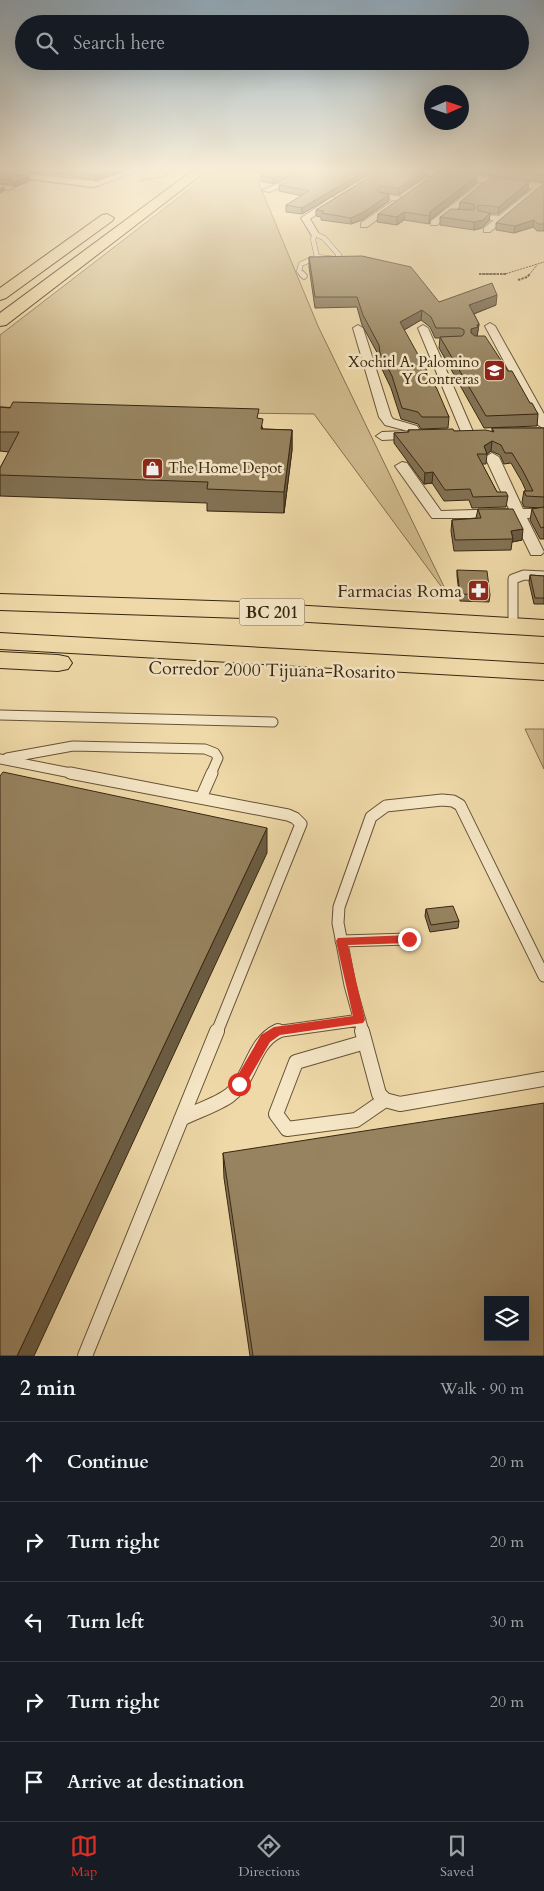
<!DOCTYPE html>
<meta charset="utf-8">
<style>
:root{--surface:#171b24;--page:#242831;--text:#f1f3f6;--muted:#9ea1a6;--line:#363941;--accent:#d93025}
body{margin:0;font-family:Cardo,serif;background:var(--page);color:var(--text)}
.controls{position:absolute;right:15px;bottom:15px;display:grid;overflow:hidden;border-radius:0px;box-shadow:0 5px 20px #0002}
.controls button{width:45px;height:45px;display:grid;place-items:center;padding:0;border:0;border-bottom:1px solid var(--line);background:var(--surface);color:var(--text);font:25px sans-serif}
.compass{position:absolute;left:424px;top:85px;width:45px;height:45px;border-radius:50%;background:var(--surface);box-shadow:0 5px 20px #0002;rotate:87deg}
.stop{position:absolute;width:15px;height:15px;margin:-11px;border:4px solid #d93025;border-radius:50%;background:#fff}
.stop.end{background:#d93025;border-color:#fff;box-shadow:0 1px 5px #0008}
.list{margin:0;padding:0;list-style:none}
h2{display:flex;justify-content:space-between;align-items:center;height:65px;margin:0;padding:0 20px;font-size:21px}
h2 small{font-size:16px;font-weight:400;color:var(--muted)}
.list li{display:grid;grid-template-columns:32px 1fr auto;gap:15px;align-items:center;box-sizing:border-box;height:80px;padding:0 20px;border-top:1px solid var(--line)}
.list b{display:block;font-size:19px;white-space:nowrap}
.list em{font-size:16px;font-style:normal;color:var(--muted)}
.icon{flex:none;width:28px;height:28px;fill:none;stroke:currentColor;stroke-width:2;stroke-linecap:round;stroke-linejoin:round}
.map{position:relative;flex:none;width:544px;height:1356px;overflow:hidden}
.search{position:absolute;background:var(--surface);box-shadow:0 5px 20px #0002;left:15px;right:15px;top:15px;height:55px;display:flex;align-items:center;gap:12px;box-sizing:border-box;padding:0 18px;border-radius:28px;color:var(--muted);font-size:19px}
.sheet{height:465px;background:var(--surface)}
nav{display:flex;justify-content:space-around;align-items:center;box-sizing:border-box;height:70px;border-top:1px solid var(--line);background:var(--surface);font-size:14px;color:var(--muted)}
nav a{display:grid;justify-items:center;gap:2px}
nav .on{color:var(--accent)}
.map>svg:first-child{display:block}
.green{fill:#d0bb8e;stroke:#847050}
.lines{fill:none;stroke-linecap:round;stroke-linejoin:round}
.service-far4-casing{stroke:#655337;stroke-width:5.5}
.service-far3-casing{stroke:#655337;stroke-width:7}
.service-far2-casing{stroke:#655337;stroke-width:11}
.service-far1-casing{stroke:#655337;stroke-width:13}
.service-casing{stroke:#655337;stroke-width:16}
.minor-casing{stroke:#655337;stroke-width:2}
.tertiary-casing{stroke:#655337;stroke-width:3}
.primary-casing{stroke:#372611;stroke-width:2}
.trunk-casing{stroke:#372611;stroke-width:2}
.path-far1{stroke:#372611;stroke-width:1;stroke-dasharray:2 1;stroke-linecap:butt}
.path{stroke:#372611;stroke-width:2;stroke-dasharray:2.5 1;stroke-linecap:butt}
.service-far4{stroke:#f5e6c6;stroke-width:4.5}
.service-far3{stroke:#f5e6c6;stroke-width:5.5}
.service-far2{stroke:#f5e6c6;stroke-width:9}
.service-far1{stroke:#f5e6c6;stroke-width:11}
.service{stroke:#f5e6c6;stroke-width:14}
.minor{fill:#f5e6c6;fill-rule:evenodd}
.tertiary{fill:#f5e6c6;fill-rule:evenodd}
.primary{fill:#efd9a8;fill-rule:evenodd}
.trunk{fill:#efd9a8;fill-rule:evenodd}
.wall{fill:#827153;stroke:#372611}
.shaded-wall{fill:#6a5c43;stroke:#372611}
.building{fill:#978360;stroke:#372611;fill-rule:evenodd}
.route{fill:#d93025}
.labels{text-anchor:middle;stroke-width:5;stroke-linejoin:round;paint-order:stroke}
.far-poi-label{font-size:15px;fill:#372611;stroke:#f5e6c6;text-anchor:end}
.shield{fill:#f5e6c6;stroke:#706047;stroke-width:1}
.shield-label{font-size:16px;font-weight:bold;fill:#372611}
.poi-label{font-size:18px;fill:#372611;stroke:#f5e6c6;text-anchor:end}
.street-label{font-size:18px;fill:#372611;stroke:#f5e6c6}
</style>
<div class="map">
<svg width="544" height="1356" viewBox="0 0 544 1356">
<rect width="100%" height="100%" fill="#efd9a8"/>
<filter id="stains"><feTurbulence type="fractalNoise" baseFrequency=".004" numOctaves="4"/><feColorMatrix values="0 0 0 0 .2 0 0 0 0 .09 0 0 0 0 .02 0 0 0 .5 -.17"/></filter>
<radialGradient id="worn" r=".72"><stop offset=".6" stop-color="#630" stop-opacity="0"/><stop offset="1" stop-color="#630" stop-opacity=".3"/></radialGradient>
<path class="green" d="M213,171H285L258,181L318,326L449,597L314,414L0,410V335Z
M525,729H544V769Z"/>
<g class="lines">
<defs>
<path id="service-far4" d="M381,196L401,199
M480,216L501,219
M315,234L324,238L339,255L336,259L317,257L313,239Z
M303,275L299,271L301,264L317,257"/>
<path id="service-far3" d="M302,274L304,276"/>
<path id="service-far2" d="M513,618V579L524,575L544,576
M0,715L273,722
M7,758L73,746L205,749L215,753L218,758L211,774
M0,759L76,774"/>
<path id="service-far1" d="M70,773L288,815L295,818L301,824L217,1032
M201,798L212,773
M341,941L409,939
M275,1032L360,1020
M363,1032L350,985L338,923L339,907L371,817L386,806L442,800L453,801L460,805L544,976"/>
<path id="service" d="M362,1031L379,1094L385,1100L400,1104L544,1079
M365,1042L296,1062L276,1114L287,1129L356,1120L385,1100
M181,1119C194,1112 219,1104 230,1095C252,1078 252,1043 278,1031
M85,1356L217,1031"/>
<path id="minor" d="M19,171H29L21,176H15V172Z
M127,171H138L97,186L90,184Z
M311,171H322L269,192L262,190Z
M0,185L12,186L13,188L9,190L0,189Z
M537,185L544,187L490,232H484V228Z
M476,186L483,188L437,225H431V221Z
M332,197L339,199L310,219L319,234L315,237L312,236L301,218Z
M393,201L400,203L367,227H361V223Z
M490,323L495,326L544,414V429L538,425L485,326Z
M358,325L363,328L391,416L393,419L417,426L419,429L418,431L423,435L422,438L382,440L376,436L382,432L408,431L385,425L379,417L353,328Z
M423,325L428,328L474,434L473,437H463L462,434L418,328Z
M492,453L499,457L523,509H544V517L527,518L544,552L541,555H531L513,518H432L395,466L402,462L407,463L441,511L509,509L485,457Z"/>
<path id="tertiary" d="M0,171L94,181L99,184L94,187L0,175Z
M414,171H440L544,184V190L419,174Z"/>
<path id="primary" d="M192,171H206L6,325L0,326V313Z
M107,214L114,218L112,221L6,298L0,300V288L102,215Z"/>
<path id="trunk" d="M0,594L243,602L544,620V636L243,618L0,610Z
M0,633L544,664V680L0,649Z
M0,652L58,655L68,657L72,663L68,669L58,671L0,668Z"/>
</defs>
<use href="#service-far4" class="service-far4-casing"/>
<use href="#service-far3" class="service-far3-casing"/>
<use href="#service-far2" class="service-far2-casing"/>
<use href="#service-far1" class="service-far1-casing"/>
<use href="#service" class="service-casing"/>
<use href="#minor" class="minor-casing"/>
<use href="#tertiary" class="tertiary-casing"/>
<use href="#primary" class="primary-casing"/>
<use href="#trunk" class="trunk-casing"/>
<path class="path-far1" d="M139,181L170,175
M479,274H505L544,262
M529,275L537,265"/>
<path class="path" d="M479,274H506
M518,280L527,277L530,274"/>
<use href="#service-far4" class="service-far4"/>
<use href="#service-far3" class="service-far3"/>
<use href="#service-far2" class="service-far2"/>
<use href="#service-far1" class="service-far1"/>
<use href="#service" class="service"/>
<use href="#minor" class="minor"/>
<use href="#tertiary" class="tertiary"/>
<use href="#primary" class="primary"/>
<use href="#trunk" class="trunk"/>
</g>
<path class="wall" d="M30,171H124L96,180L67,175L30,172Z
M275,171L273,184L261,181V175Z
M375,171L302,214L286,212V205L302,196L279,191V185Z
M380,171L425,177L399,195L379,192L389,201L362,220L351,224L321,220V217L316,216V210Z
M454,171H529L544,173V182Z
M0,173L29,181L15,187L12,184H0Z
M476,183L430,220L429,224L404,220L397,225L377,222L378,214Z
M544,185V231H537L533,227L514,233L496,230V223Z
M528,190L498,214H490L489,221L482,228L474,230L440,225V217L459,209L460,202Z
M309,257L439,302L496,305L474,314L479,324L477,336L538,414L537,426L484,428L439,348L440,338H435L430,327L421,320L404,330L449,417L448,428L421,429L418,424L401,419L391,388L380,365L379,356L362,325L357,307L315,308L309,267Z
M0,407L259,419L263,429L292,430V450L284,513L207,511V503L0,496V468L9,452L0,451Z
M492,428H544V539H540L530,520L532,509L542,508L524,507L522,502L524,491H526L522,482L511,463L504,464L500,455L491,451L487,454L486,464H482L497,492L508,496L506,507L472,508L469,500L444,501L432,483L424,484L394,443V433L408,432V430L492,432Z
M478,509L522,540L512,542L511,550L454,551L451,531L452,520L476,518Z
M457,570L490,595L489,602L460,601L457,576Z
M530,575L544,576V604H534L529,582Z
M426,909L459,921L458,928L430,932L425,916Z
M223,1153L544,1356H250L224,1178Z"/>
<path class="shaded-wall" d="M110,171H124L96,180L95,176Z
M291,171H306L273,184V178Z
M365,171H375L302,214V208Z
M425,171V177L399,195V188Z
M29,176V181L15,187L14,183Z
M477,176L476,183L430,220L429,224L430,212Z
M529,182L528,190L498,214L499,207Z
M4,187V191L0,193V189Z
M389,195V201L362,220L351,224V218Z
M404,212V220L397,225V217Z
M490,213L489,221L482,228L474,230V222Z
M534,220L533,227L514,233L515,226Z
M497,295L496,305L468,316L469,305Z
M422,310L421,320L399,333L400,322Z
M479,324L477,337L470,339L471,329Z
M292,430V450L284,513V492Z
M492,441L491,451L487,454L484,446Z
M433,472L432,483L424,484L425,473Z
M523,529L522,540L512,542L513,539L511,531Z
M267,828V853L34,1356H17Z"/>
<path class="building" d="M68,171H110L95,176Z
M275,171H291L273,178L261,175Z
M313,171H365L302,208L286,205L309,191L279,185Z
M380,171H425L399,188L379,186L377,189L378,192L389,195L362,213L351,218L321,213L324,211L316,210Z
M439,171L477,176L430,212V216L404,212L397,217L378,214Z
M503,171H529L544,173V176Z
M0,173L29,176L14,183L12,180L0,179Z
M491,177L529,182L499,207L479,205L477,207L478,211L490,213L483,220L474,222L440,217L451,209L474,210L475,206L473,204L460,202Z
M542,185H544V224H538L534,220L515,226L496,223Z
M362,256L411,267L439,302L492,283L497,295L469,305L479,324L477,325L478,327L471,329V333L475,336H485L508,371H512L530,403H532L538,414L486,416L440,337L462,336L464,334V330L460,328H436L431,317L422,310L400,322L437,389L449,417H422L418,412L402,408L392,376L380,353L379,345L363,315L357,297H315L309,257Z
M13,402L259,409L257,418L263,419L261,429L292,430L284,492L207,489L208,482L0,475V468L19,432H0V407L10,408Z
M492,428H544V497L526,496L524,491H533L523,471L512,453H505L501,445L492,441L484,446L487,454H477L497,492H506L508,496L473,497L470,489L445,490L433,472L425,473L394,433L409,432L408,430L453,429L454,431L486,430L494,432Z
M544,507V527L541,528L532,509Z
M478,509H513L523,529L511,531L513,539L455,540L452,520L481,518Z
M457,570L487,571L490,595L460,594Z
M530,575L544,576V598H535Z
M3,772L267,828L17,1356H0V776Z
M453,906L459,921L431,925L426,909Z
M544,1103V1356H253L223,1153ZM488,1300H525V1337H488Z"/>
<linearGradient id="sky" x2="0" y2="1"><stop stop-color="#91aaba"/><stop offset="0.47" stop-color="#f8eed8"/><stop offset="1" stop-color="#f8eed8" stop-opacity="0"/></linearGradient>
<rect width="544" height="361" fill="url(#sky)"/>
<path class="route" d="M409,935L414,939L409,943L348,945L365,1020L363,1023L280,1035L270,1042L244,1087H235L234,1084L235,1080L261,1035L274,1027L353,1016L336,941L338,938Z"/>
<defs>
<symbol id="school-square" viewBox="-11 -11 22 22"><rect x="-9" y="-9" width="18" height="18" rx="4" fill="#8f2418" stroke="#f5e6c6"/><path d="M0-5L7-2L0 1L-7-2ZM-4 1L0 2.5L4 1V4Q0 6-4 4Z" fill="#fff"/></symbol>
<symbol id="shop-square" viewBox="-11 -11 22 22"><rect x="-9" y="-9" width="18" height="18" rx="4" fill="#8f2418" stroke="#f5e6c6"/><path d="M-5-2.5h2.3a2.7 3.5 0 0 1 5.4 0H5L5.5 6h-11ZM-1.5-2.5h3a1.5 2.3 0 0 0-3 0Z" fill="#fff"/></symbol>
<symbol id="pharmacy-square" viewBox="-11 -11 22 22"><rect x="-9" y="-9" width="18" height="18" rx="4" fill="#8f2418" stroke="#f5e6c6"/><path d="M-2-6h4v4h4v4h-4v4h-4v-4h-4v-4h4Z" fill="#fff"/></symbol>
</defs>
<g fill-rule="evenodd">
<use href="#school-square" x="482" y="358" width="25" height="25"/>
<use href="#shop-square" x="140" y="456" width="25" height="25"/>
<use href="#pharmacy-square" x="466" y="578" width="25" height="25"/>
</g>
<g class="labels">
<g class="far-poi-label">
<text x="479" y="367">Xochitl A. Palomino<tspan x="479" dy="17">Y Contreras</tspan></text>
<text x="168" y="473" text-anchor="start">The Home Depot</text>
</g>
<rect class="shield" x="239.5" y="598.5" width="65" height="27" rx="4"/>
<g class="shield-label">
<text x="272" y="618">BC 201</text>
</g>
<g class="poi-label">
<text x="462" y="597">Farmacias Roma</text>
</g>
<g class="street-label">
<text transform="translate(272 670) rotate(1)" y="6">Corredor 2000 Tijuana-Rosarito</text>
</g>
</g>
<rect width="100%" height="100%" filter="url(#stains)"/>
<rect width="100%" height="100%" fill="url(#worn)"/>
</svg>
<div class="controls">
<button><svg class="icon" aria-label="layers" viewBox="0 0 24 24"><path d="M12 4l9 5-9 5-9-5zM3 14l9 5 9-5"/></svg></button>
</div>
<svg class="compass" viewBox="-18 -18 36 36"><path d="M0-13l5 13h-10z" fill="#e53935"/><path d="M0 13l5-13h-10z" fill="#9ea1a6"/></svg>
<div class="stop" style="left:239px;top:1084px"></div>
<div class="stop end" style="left:409px;top:939px"></div>
<div class="search"><svg class="icon" aria-label="search" viewBox="0 0 24 24"><circle cx="10" cy="10" r="6"/><path d="M15 15l6 6"/></svg>Search here</div>
</div>
<section class="sheet">
<h2>2 min<small>Walk · 90 m</small></h2>
<ul class="list">
<li><svg class="icon" aria-label="ahead" viewBox="0 0 24 24"><path d="M12 20V5M6 11l6-6 6 6"/></svg><div><b>Continue</b></div><em>20 m</em></li>
<li><svg class="icon" aria-label="right" viewBox="0 0 24 24"><path d="M7 20v-9h11M14 6l5 5-5 5"/></svg><div><b>Turn right</b></div><em>20 m</em></li>
<li><svg class="icon" aria-label="left" viewBox="0 0 24 24"><path d="M17 20v-9H6M10 6l-5 5 5 5"/></svg><div><b>Turn left</b></div><em>30 m</em></li>
<li><svg class="icon" aria-label="right" viewBox="0 0 24 24"><path d="M7 20v-9h11M14 6l5 5-5 5"/></svg><div><b>Turn right</b></div><em>20 m</em></li>
<li><svg class="icon" aria-label="arrive" viewBox="0 0 24 24"><path d="M6 21V4h12l-3 4 3 4H6"/></svg><div><b>Arrive at destination</b></div></li>
</ul>
</section>
<nav>
<a class="on"><svg class="icon" aria-label="map" viewBox="0 0 24 24"><path d="M3 6l6-2 6 2 6-2v14l-6 2-6-2-6 2zM9 4v14M15 6v14"/></svg>Map</a>
<a><svg class="icon" aria-label="directions" viewBox="0 0 24 24"><path d="M12 3l9 9-9 9-9-9zM9 14v-3h6M13 9l2 2-2 2"/></svg>Directions</a>
<a><svg class="icon" aria-label="saved" viewBox="0 0 24 24"><path d="M7 4h10v16l-5-4-5 4z"/></svg>Saved</a>
</nav>
